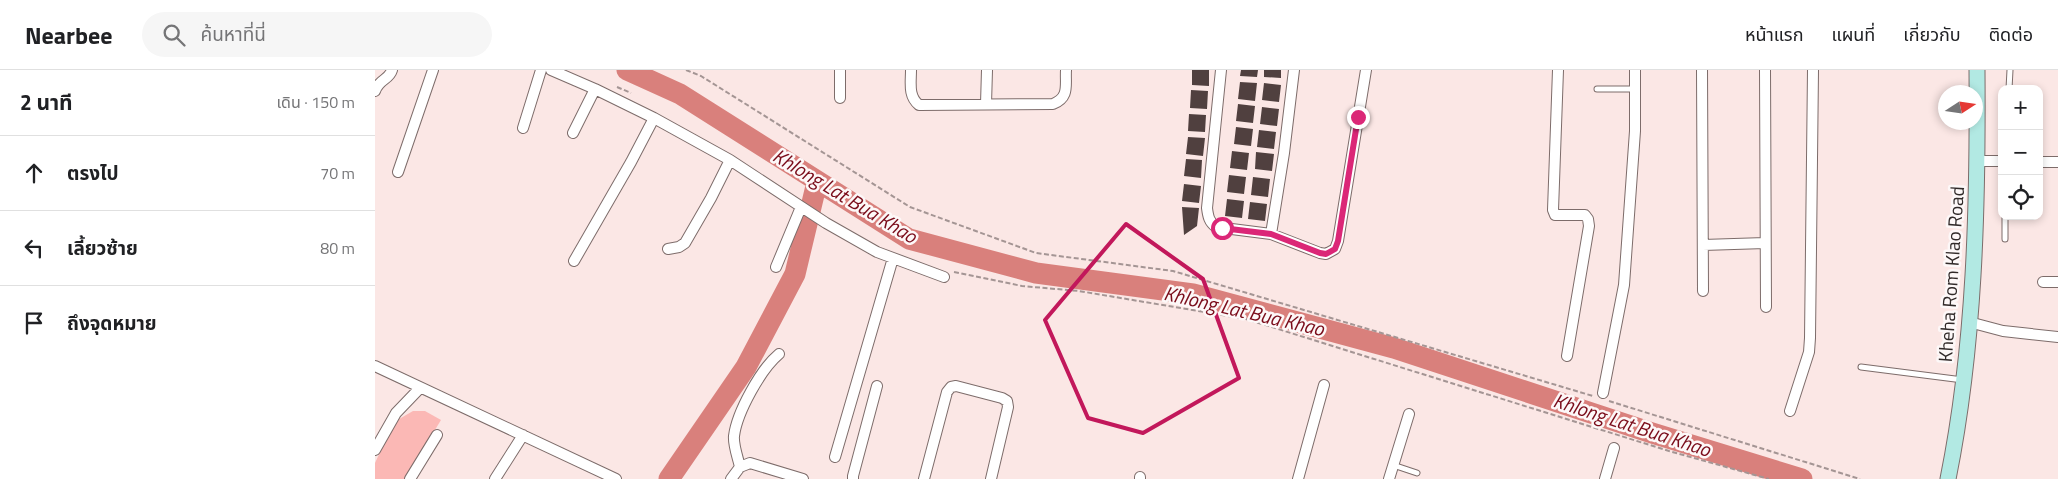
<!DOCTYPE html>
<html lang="th">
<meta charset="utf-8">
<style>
:root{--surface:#fff;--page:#f6f6f6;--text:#202124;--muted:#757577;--line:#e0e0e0}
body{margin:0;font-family:"Titillium Web","Noto Sans Thai",sans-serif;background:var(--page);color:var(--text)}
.controls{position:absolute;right:15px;top:15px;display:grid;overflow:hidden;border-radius:10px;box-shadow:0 2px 8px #0003}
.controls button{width:45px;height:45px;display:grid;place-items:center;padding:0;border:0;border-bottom:1px solid var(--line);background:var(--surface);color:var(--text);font:25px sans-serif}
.compass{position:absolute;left:1563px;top:15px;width:45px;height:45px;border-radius:50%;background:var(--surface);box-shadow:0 2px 8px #0003;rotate:78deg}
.stop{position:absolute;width:15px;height:15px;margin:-11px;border:4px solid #db2777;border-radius:50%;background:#fff}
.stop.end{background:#db2777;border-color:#fff;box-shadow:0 1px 5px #0008}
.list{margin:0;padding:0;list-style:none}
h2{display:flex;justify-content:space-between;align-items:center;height:65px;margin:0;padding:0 20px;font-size:21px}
h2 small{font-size:16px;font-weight:400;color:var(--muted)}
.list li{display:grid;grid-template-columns:32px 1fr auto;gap:15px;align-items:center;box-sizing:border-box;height:75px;padding:0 20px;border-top:1px solid var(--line)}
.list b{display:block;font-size:19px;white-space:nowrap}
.list em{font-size:16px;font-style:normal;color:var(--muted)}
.icon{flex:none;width:28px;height:28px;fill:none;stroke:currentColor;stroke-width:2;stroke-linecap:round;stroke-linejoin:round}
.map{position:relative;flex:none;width:1683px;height:409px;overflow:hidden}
header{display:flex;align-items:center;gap:30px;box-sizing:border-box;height:70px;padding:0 25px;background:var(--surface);border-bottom:1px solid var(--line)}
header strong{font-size:24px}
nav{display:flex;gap:28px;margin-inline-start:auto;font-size:18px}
.search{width:350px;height:45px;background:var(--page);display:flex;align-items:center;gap:12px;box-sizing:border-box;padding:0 18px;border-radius:28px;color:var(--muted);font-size:19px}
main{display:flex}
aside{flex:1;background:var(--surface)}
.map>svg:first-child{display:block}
.green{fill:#fbb8b5}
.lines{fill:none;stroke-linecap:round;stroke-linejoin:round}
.river{stroke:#d9807c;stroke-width:21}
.building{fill:#50403f}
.lane-casing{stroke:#7d6c6a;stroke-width:7}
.street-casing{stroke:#7d6c6a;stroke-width:12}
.secondary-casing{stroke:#7d6c6a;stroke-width:17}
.path{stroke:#a49594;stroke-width:2;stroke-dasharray:5 2.5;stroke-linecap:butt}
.lane{stroke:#fff;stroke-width:5}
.street{stroke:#fff;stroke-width:10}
.secondary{stroke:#b2e9e3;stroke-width:15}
.route{stroke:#db2777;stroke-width:6}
.marked{fill:none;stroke:#c2185b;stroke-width:4;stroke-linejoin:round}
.labels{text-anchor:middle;stroke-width:5;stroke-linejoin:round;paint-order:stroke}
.street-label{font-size:19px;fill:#312a29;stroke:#fdf8f8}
.water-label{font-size:20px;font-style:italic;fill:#7a0c1a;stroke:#fdf8f8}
</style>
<header>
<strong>Nearbee</strong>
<div class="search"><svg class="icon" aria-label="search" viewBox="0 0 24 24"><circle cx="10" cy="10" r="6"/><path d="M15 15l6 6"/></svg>ค้นหาที่นี่</div>
<nav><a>หน้าแรก</a><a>แผนที่</a><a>เกี่ยวกับ</a><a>ติดต่อ</a></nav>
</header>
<main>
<aside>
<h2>2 นาที<small>เดิน · 150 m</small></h2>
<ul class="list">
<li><svg class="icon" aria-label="ahead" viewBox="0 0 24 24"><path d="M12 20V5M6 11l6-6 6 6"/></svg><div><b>ตรงไป</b></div><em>70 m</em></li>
<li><svg class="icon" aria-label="left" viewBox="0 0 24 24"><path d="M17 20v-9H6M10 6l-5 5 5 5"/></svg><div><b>เลี้ยวซ้าย</b></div><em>80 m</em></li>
<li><svg class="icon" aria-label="arrive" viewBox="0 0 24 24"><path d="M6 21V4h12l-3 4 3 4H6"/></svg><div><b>ถึงจุดหมาย</b></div></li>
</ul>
</aside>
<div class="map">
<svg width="1683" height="409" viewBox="0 0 1683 409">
<rect width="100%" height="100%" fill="#fbe7e5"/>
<path class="green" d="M38,341H50L66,350L30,409H0V393L19,352Z"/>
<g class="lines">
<path class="river" d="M252,0L305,24L534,169L661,203L818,224L1019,278L1277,363L1427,409
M294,409L371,297L420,204L442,112"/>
</g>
<path class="building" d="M817,0H834V16L817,15Z
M866,0H883L882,7L865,6Z
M889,0H906V8L889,7Z
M865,12L882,13L880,31L863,29Z
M889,13L906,15L904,32L887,30Z
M816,20L833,21L832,39L815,38Z
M863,34L880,36L878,53L861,51Z
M887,37L904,39L902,56L885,54Z
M814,44L831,45L830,62L813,61Z
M861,57L878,59L876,76L859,74Z
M884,60L901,62L899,79L882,77Z
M813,67L830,68L828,86L811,84Z
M857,81L874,83L872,100L855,98Z
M881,82L899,84L897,101L880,99Z
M811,89L827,90L826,108L809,106Z
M854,105L871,107L869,124L852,122Z
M878,107L895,109L893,127L876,125Z
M809,114L826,116L824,133L807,131Z
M852,129L869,131L867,148L850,146Z
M875,132L892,134L890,151L873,149Z
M807,137L824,138L822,156L809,165Z"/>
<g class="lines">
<defs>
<path id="lane" d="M1222,19H1260
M1634,19L1635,0
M1630,169V146
M1486,297L1588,310
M1018,395L1042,403"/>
<path id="street" d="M176,0L220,19L279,48L355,90L451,153L502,182L569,207
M536,0C536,13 533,26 544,35L678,34C695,27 690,15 691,0
M846,0L832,138C833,146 834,152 841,157L896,164L945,183L951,184L960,179L963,171L991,0
M1183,0L1178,140L1180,145H1210L1213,149L1214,156L1192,286
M1327,0L1328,221
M1390,0L1391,237
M0,21C4,9 14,10 17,0
M465,28V0
M611,34L612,0
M148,58L166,0
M198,63L220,19
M1603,91H1627
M1664,92H1683
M23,102L58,0
M896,164L909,83L919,0
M1328,175L1390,173
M293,179L304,177L310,173L336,128L355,90
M199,191L256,92L279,48
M401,197L426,137
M1668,212H1683
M1594,252L1628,261L1683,267
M0,296L241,409
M1228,323L1249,215L1260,61V0
M1415,341L1434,282L1435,268L1438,0
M0,380L21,343L45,318
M460,387L518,188
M365,397C363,388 358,375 359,366C362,342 386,299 404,284
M35,409L62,365
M120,409L148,365
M356,409L365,397L375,393L428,409
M478,409V406L502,316
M549,409L572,322L576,317L581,316L627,328L632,331L633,337L616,409
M765,409V407
M923,409L949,315
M1014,409L1034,344
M1230,409L1239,378"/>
<path id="secondary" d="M1573,409C1600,275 1603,136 1602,0"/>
</defs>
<use href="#lane" class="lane-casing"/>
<use href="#street" class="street-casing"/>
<use href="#secondary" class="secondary-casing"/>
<path class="path" d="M311,0L326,6L535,137L661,183L798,201L1218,326
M242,17L256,23
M579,202L647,216L704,221L871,249L1294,381L1394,409
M1234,331L1485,409"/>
<use href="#lane" class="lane"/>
<use href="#street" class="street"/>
<use href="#secondary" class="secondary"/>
</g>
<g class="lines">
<path class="route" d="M847,158L896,164L945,183L951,184L960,179L963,171L983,47"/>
</g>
<path class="marked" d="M751,154L828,209L864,308L768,363L713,348L670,250Z"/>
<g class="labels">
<g class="street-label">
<text transform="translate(1576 204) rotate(-86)" y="7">Kheha Rom Klao Road</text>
</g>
<g class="water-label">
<text transform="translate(470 126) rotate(31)" y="7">Khlong Lat Bua Khao</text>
<text transform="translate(869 241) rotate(13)" y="7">Khlong Lat Bua Khao</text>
<text transform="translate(1257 355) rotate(18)" y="7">Khlong Lat Bua Khao</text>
</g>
</g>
</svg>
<div class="controls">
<button>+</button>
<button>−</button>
<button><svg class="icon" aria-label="locate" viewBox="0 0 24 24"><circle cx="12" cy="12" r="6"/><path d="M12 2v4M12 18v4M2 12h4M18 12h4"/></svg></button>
</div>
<svg class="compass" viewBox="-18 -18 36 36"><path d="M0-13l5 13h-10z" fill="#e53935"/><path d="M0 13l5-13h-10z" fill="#757577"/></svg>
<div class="stop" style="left:847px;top:158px"></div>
<div class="stop end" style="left:983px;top:47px"></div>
</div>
</main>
